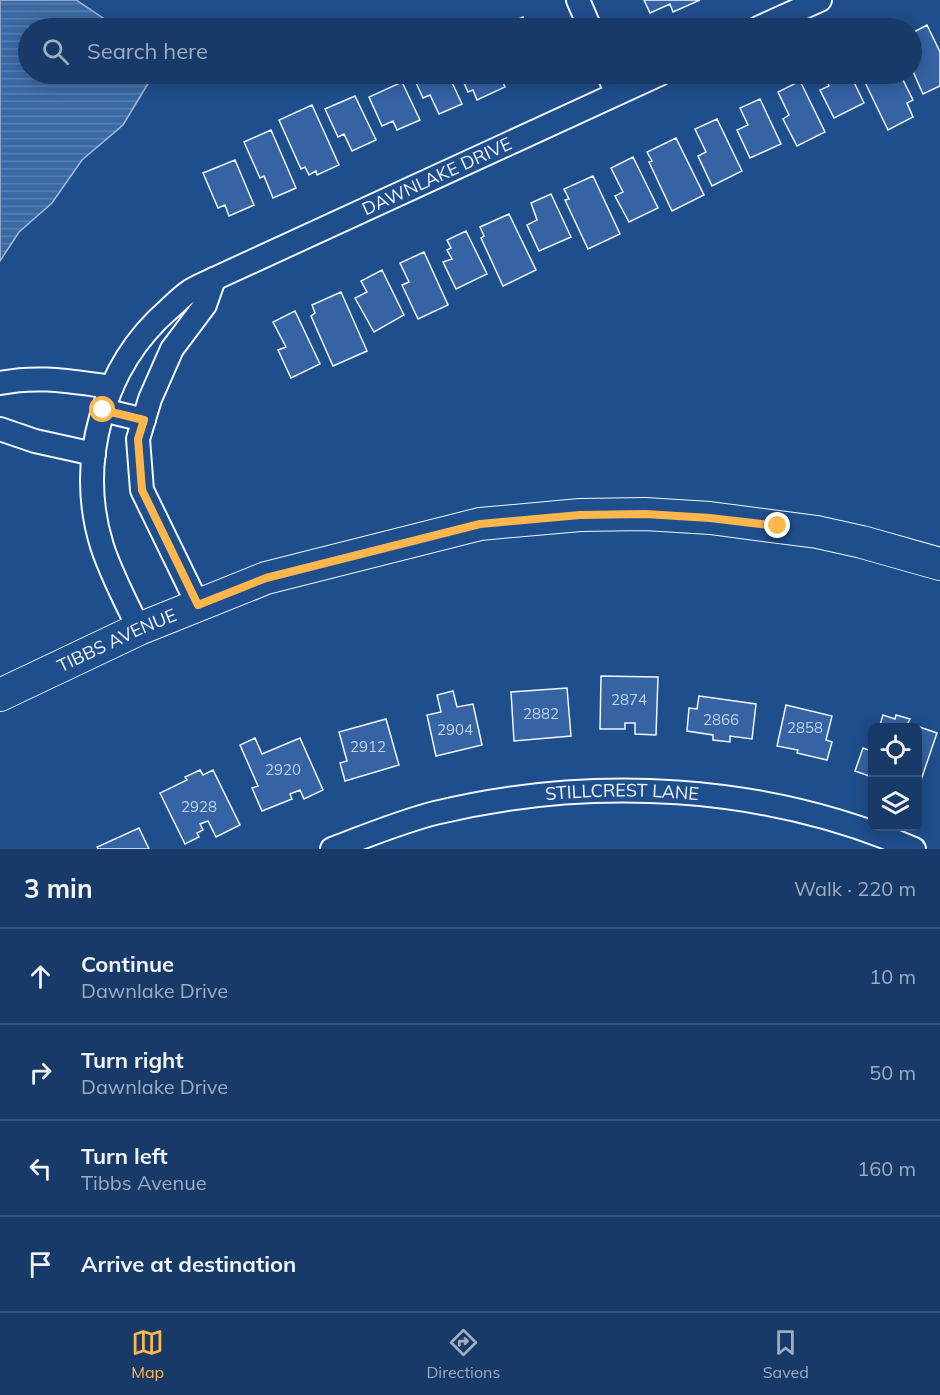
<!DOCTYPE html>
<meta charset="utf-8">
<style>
:root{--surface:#173a69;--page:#244571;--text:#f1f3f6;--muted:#9eadc0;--line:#36547d;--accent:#ffb74d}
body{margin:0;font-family:Mulish,sans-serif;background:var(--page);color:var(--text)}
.controls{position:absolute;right:18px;bottom:18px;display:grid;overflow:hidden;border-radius:9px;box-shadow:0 3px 15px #0003}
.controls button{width:54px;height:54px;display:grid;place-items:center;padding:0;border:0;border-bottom:2px solid var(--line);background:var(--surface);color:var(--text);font:30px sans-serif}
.stop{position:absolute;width:18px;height:18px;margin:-14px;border:4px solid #ffb74d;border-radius:50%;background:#fff}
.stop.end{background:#ffb74d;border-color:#fff;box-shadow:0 2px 6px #0008}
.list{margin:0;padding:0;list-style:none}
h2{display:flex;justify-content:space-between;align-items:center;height:78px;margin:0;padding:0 24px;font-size:26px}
h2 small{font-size:20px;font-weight:400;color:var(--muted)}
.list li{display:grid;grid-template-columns:39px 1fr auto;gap:18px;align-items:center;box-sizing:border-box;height:96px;padding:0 24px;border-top:2px solid var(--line)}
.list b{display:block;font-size:22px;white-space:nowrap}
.list p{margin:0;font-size:20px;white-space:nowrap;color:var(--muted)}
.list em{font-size:20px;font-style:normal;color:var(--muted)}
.icon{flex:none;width:33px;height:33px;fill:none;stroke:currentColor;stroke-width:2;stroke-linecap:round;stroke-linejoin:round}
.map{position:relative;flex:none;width:940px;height:849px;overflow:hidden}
.search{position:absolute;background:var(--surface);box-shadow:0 3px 15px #0003;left:18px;right:18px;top:18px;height:66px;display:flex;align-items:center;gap:15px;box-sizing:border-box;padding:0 21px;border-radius:33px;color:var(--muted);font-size:22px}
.sheet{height:462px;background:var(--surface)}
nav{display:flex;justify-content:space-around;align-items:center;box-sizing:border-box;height:84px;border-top:2px solid var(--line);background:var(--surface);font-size:16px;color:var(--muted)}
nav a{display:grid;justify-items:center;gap:3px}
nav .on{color:var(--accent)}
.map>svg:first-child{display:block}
.water{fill:url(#water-rules);stroke:#a8bbd7;stroke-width:1.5}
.building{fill:#3563a3;stroke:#f2f6ff;stroke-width:1.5}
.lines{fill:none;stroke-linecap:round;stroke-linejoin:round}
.street-casing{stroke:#f2f6ff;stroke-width:26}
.secondary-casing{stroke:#f2f6ff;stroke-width:34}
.street{stroke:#1f4e8c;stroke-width:22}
.secondary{stroke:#1f4e8c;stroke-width:32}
.route{stroke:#ffb74d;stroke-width:8}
.labels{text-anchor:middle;stroke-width:4.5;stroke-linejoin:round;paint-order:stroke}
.number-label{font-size:15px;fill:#c3d1e8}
.street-label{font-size:18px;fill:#f2f6ff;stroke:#1f4e8c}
</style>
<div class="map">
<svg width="940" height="849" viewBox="0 0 940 849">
<defs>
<pattern id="water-rules" width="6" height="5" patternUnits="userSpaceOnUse" patternTransform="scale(1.5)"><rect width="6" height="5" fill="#3b69a3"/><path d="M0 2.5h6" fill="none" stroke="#587fb1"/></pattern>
</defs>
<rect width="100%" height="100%" fill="#1f4e8c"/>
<path class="water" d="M0,0H76L118,28H28V74H152V77L123,125L82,160L52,203L19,232L0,261Z"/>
<path class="building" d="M644,0H700L673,12L670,4L650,13Z
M523,17L529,28H499Z
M927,25L940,52V86L923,94L912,69V64L916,62L912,51V33Z
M412,74H448L462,104L439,114L430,95L423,98Z
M460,74H499L505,87L477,100L473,90L468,92Z
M823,74H850L864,103L834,118L820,90L829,86Z
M861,74H900L913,100L907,103L913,117L888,130Z
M800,81L825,132L797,146L783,119L789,115L778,92Z
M402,82L420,120L397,130L393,121L382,126L369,97Z
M355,96L376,140L352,151L344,134L338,137L325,109Z
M760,99L781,144L750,158L737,130L748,125L740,108Z
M312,105L339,165L317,175L316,171L309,175L305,167L301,169L279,120Z
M717,119L742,171L712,186L698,156L706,152L695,129Z
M271,130L296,188L273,198L264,176L260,178L244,142Z
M676,138L704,195L672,211L649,162L652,161L647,152Z
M633,157L658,208L629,222L615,196L623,192L611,168Z
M235,160L254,205L229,216L225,205L218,208L203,173Z
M593,176L620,234L588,249L565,200L569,199L564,189Z
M551,194L571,237L539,251L527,225L537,220L531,203Z
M509,214L536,270L503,286L481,238L484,236L480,227Z
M466,231L487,274L456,289L443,262L452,259L447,250L451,248L447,240Z
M424,252L448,305L418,319L402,285L409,282L400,263Z
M382,270L404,315L374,332L355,298L367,292L361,281Z
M341,292L367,351L333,366L311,316L315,313L312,305Z
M295,311L320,364L291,378L278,350L286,347L273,322Z
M601,676L658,677L656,735L635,734V723H625V729H600Z
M567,688L571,736L514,741L511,692Z
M453,691L457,707L473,704L482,745L436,756L427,715L441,712L437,695Z
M699,696L756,704L752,739L730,736V742L713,740V735L687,731L689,708L697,709Z
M786,705L832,716L826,740L832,742L827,760L797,753L798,750L777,746Z
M883,715L895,719L896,715L910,719L908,723L937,733L919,786L918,728H879Z
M386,719L399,765L345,781L340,763L347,761L339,732Z
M255,738L262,754L300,738L323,790L304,799L300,790L290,794L292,799L262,811L252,788L258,786L240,745Z
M872,747V777L855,771L863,748L871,751Z
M200,770L203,775L213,770L240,825L216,837L208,821L200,824L203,830L197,833L199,837L185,844L160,793L187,780L185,777Z
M139,828L149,849H98L97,847Z"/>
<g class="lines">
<defs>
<g id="street">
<path d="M578,0L590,28"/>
<path d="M758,28L820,0"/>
<path d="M608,74L617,93"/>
<path d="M0,383C40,375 72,382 112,387"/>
<path d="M103,410L144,420"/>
<path d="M0,429L35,441L94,454"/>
<path d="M198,605L142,490L138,439L150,399L172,349L205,305L214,279"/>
<path id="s1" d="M139,629C126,602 111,574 102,546C76,462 103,366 169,309C176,303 182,296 190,291C197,286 206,283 214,279L660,74"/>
<path id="s2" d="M332,849C366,836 400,822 435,813C592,775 765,784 914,849"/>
</g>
<g id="secondary">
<path id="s3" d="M0,695L139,629L266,578L480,524L580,515L645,514L710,518L817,532L862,542L940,564"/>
</g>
</defs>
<use href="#street" class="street-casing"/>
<use href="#secondary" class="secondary-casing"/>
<use href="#street" class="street"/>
<use href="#secondary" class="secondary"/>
</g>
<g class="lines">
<path class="route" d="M103,410L144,420L138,439L142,490L198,605L266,578L480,524L580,515L645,514L710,518L778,526"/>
</g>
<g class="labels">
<g class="number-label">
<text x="629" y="705">2874</text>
<text x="541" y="719">2882</text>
<text x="721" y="725">2866</text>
<text x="805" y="733">2858</text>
<text x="455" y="735">2904</text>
<text x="368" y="752">2912</text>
<text x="283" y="775">2920</text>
<text x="199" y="812">2928</text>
</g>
<g class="street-label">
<text dy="6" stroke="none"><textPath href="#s1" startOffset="651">DAWNLAKE DRIVE</textPath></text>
<text dy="6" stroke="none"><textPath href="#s3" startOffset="129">TIBBS AVENUE</textPath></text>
<text dy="6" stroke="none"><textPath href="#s2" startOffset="298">STILLCREST LANE</textPath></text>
</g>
</g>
</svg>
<div class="controls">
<button><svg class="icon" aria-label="locate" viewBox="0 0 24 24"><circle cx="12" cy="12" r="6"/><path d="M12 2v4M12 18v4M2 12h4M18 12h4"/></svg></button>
<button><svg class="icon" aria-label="layers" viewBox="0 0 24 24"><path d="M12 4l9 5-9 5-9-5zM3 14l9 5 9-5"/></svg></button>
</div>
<div class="stop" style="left:103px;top:410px"></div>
<div class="stop end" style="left:778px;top:526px"></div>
<div class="search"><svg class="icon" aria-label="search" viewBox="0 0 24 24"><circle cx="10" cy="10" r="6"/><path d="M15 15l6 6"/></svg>Search here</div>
</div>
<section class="sheet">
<h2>3 min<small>Walk · 220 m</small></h2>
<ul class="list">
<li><svg class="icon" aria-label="ahead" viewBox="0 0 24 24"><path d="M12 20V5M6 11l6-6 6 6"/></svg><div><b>Continue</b><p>Dawnlake Drive</p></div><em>10 m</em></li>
<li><svg class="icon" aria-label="right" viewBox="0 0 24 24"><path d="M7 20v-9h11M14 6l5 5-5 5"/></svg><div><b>Turn right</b><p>Dawnlake Drive</p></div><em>50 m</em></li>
<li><svg class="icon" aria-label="left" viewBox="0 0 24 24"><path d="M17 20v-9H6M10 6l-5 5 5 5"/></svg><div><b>Turn left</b><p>Tibbs Avenue</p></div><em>160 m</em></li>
<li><svg class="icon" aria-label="arrive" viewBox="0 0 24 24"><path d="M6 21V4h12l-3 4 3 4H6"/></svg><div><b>Arrive at destination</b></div></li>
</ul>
</section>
<nav>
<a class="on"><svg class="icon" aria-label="map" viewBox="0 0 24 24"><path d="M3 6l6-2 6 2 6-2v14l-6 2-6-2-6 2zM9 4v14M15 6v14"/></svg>Map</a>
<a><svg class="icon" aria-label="directions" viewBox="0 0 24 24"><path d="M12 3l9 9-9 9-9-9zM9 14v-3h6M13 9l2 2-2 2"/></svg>Directions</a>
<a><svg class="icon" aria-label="saved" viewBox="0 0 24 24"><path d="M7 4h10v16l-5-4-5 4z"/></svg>Saved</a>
</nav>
